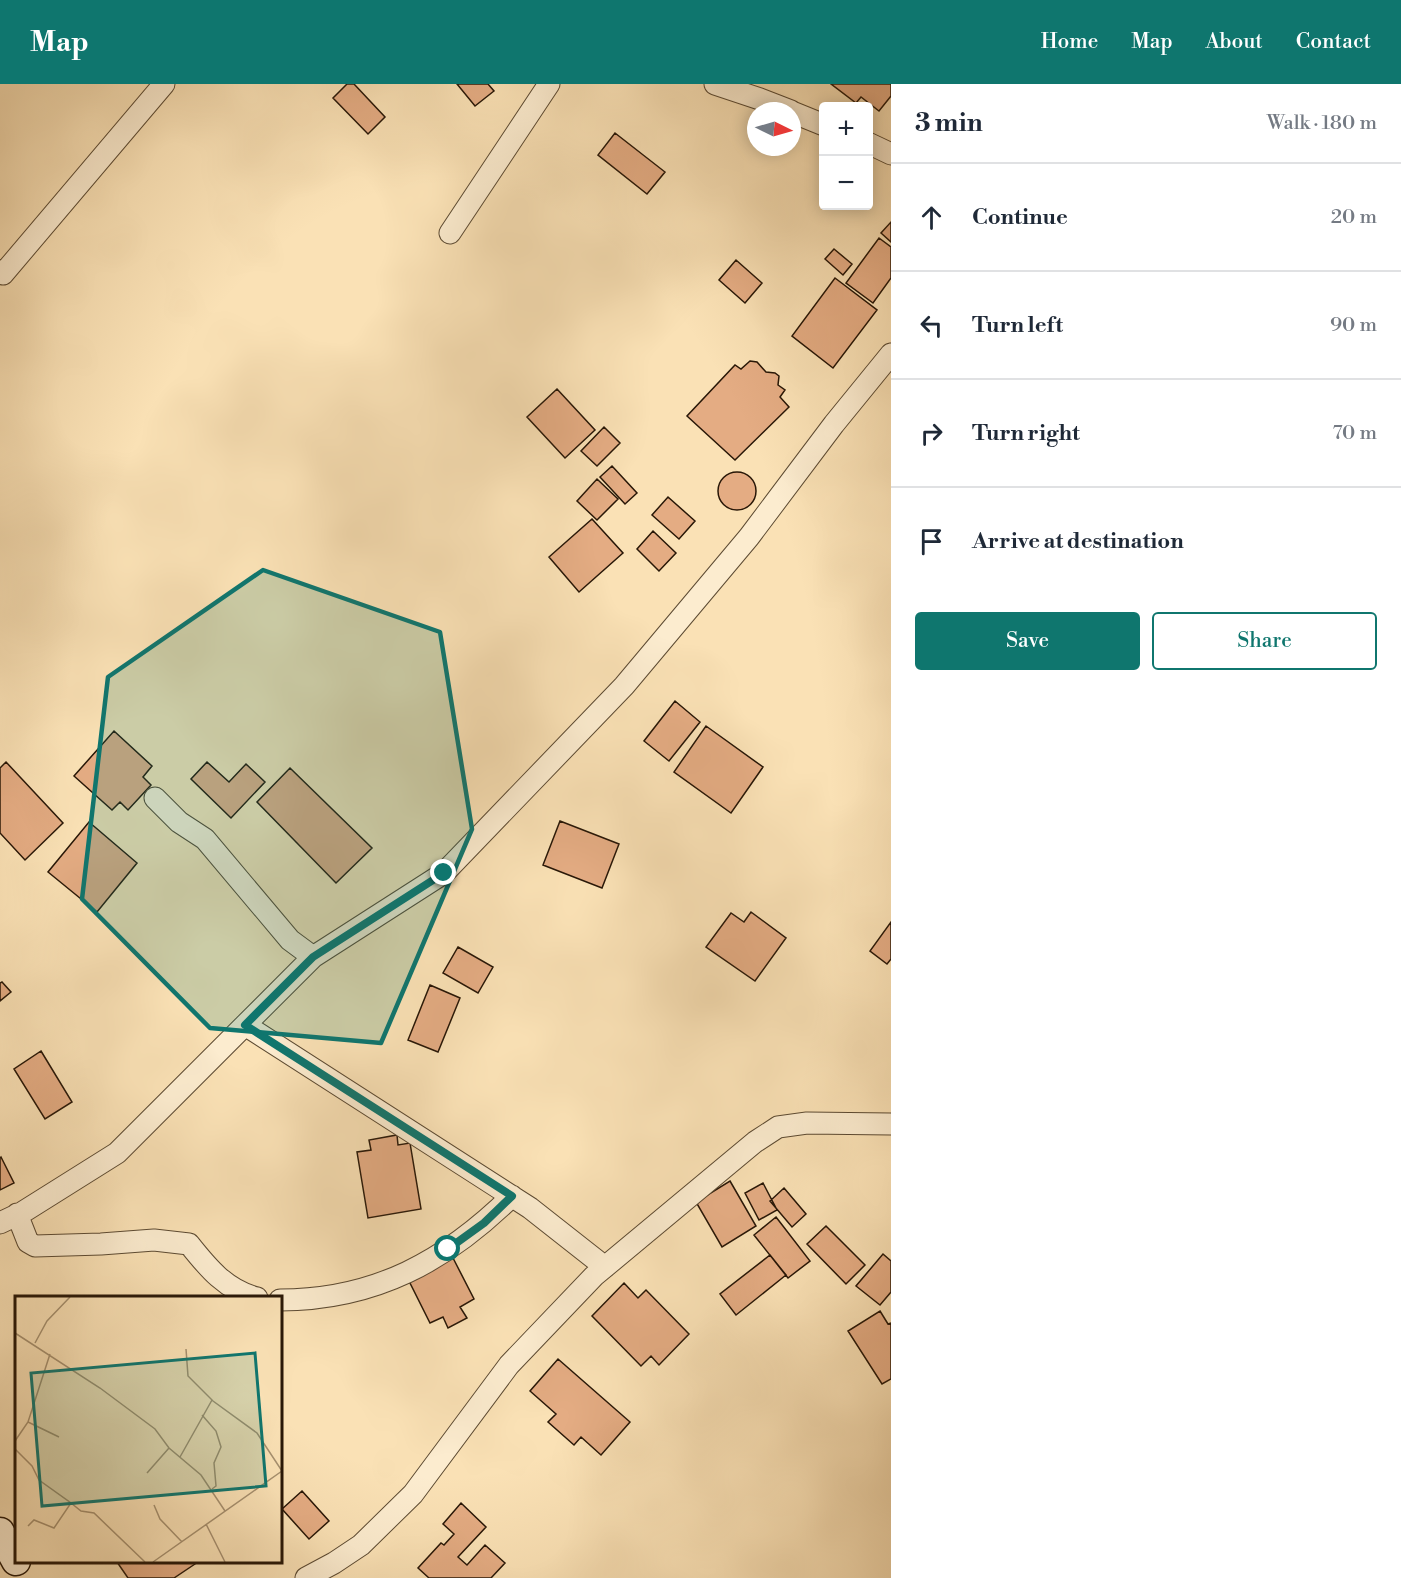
<!DOCTYPE html>
<meta charset="utf-8">
<style>
:root{--surface:#fff;--page:#f2f2f3;--text:#1f2937;--muted:#747a83;--line:#e0e1e3;--accent:#0f766e}
body{margin:0;font-family:"Libre Bodoni",serif;background:var(--page);color:var(--text)}
.controls{position:absolute;right:18px;top:18px;display:grid;overflow:hidden;border-radius:6px;box-shadow:0 3px 15px #0003}
.controls button{width:54px;height:54px;display:grid;place-items:center;padding:0;border:0;border-bottom:2px solid var(--line);background:var(--surface);color:var(--text);font:30px sans-serif}
.compass{position:absolute;left:747px;top:18px;width:54px;height:54px;border-radius:50%;background:var(--surface);box-shadow:0 3px 15px #0003;rotate:95deg}
.stop{position:absolute;width:18px;height:18px;margin:-14px;border:4px solid #0f766e;border-radius:50%;background:#fff}
.stop.end{background:#0f766e;border-color:#fff;box-shadow:0 2px 6px #0008}
.list{margin:0;padding:0;list-style:none}
h2{display:flex;justify-content:space-between;align-items:center;height:78px;margin:0;padding:0 24px;font-size:26px}
h2 small{font-size:20px;font-weight:400;color:var(--muted)}
.list li{display:grid;grid-template-columns:39px 1fr auto;gap:18px;align-items:center;box-sizing:border-box;height:108px;padding:0 24px;border-top:2px solid var(--line)}
.list b{display:block;font-size:22px;white-space:nowrap}
.list em{font-size:20px;font-style:normal;color:var(--muted)}
.actions{display:flex;gap:12px;padding:18px 24px}
.actions a{flex:1;padding:14px 0;border:2px solid var(--accent);border-radius:6px;text-align:center;font-size:21px;color:var(--accent)}
.actions .main{background:var(--accent);color:#fff}
.icon{flex:none;width:33px;height:33px;fill:none;stroke:currentColor;stroke-width:2;stroke-linecap:round;stroke-linejoin:round}
.map{position:relative;flex:none;width:891px;height:1494px;overflow:hidden}
header{display:flex;align-items:center;gap:36px;box-sizing:border-box;height:84px;padding:0 30px;background:var(--accent);color:#fff}
header strong{font-size:28px}
nav{display:flex;gap:33px;margin-inline-start:auto;font-size:21px}
main{display:flex}
aside{flex:1;background:var(--surface)}
.map>svg:first-child{display:block}
.building{fill:#e4ac83;stroke:#281707;stroke-width:1.5}
.lines{fill:none;stroke-linecap:round;stroke-linejoin:round}
.street-casing{stroke:#5c4a32;stroke-width:23}
.secondary-casing{stroke:#281707;stroke-width:31}
.street{stroke:#fceccf;stroke-width:21}
.secondary{stroke:#fceccf;stroke-width:28}
.route{stroke:#0f766e;stroke-width:8}
.marked{fill:#0f766e;fill-opacity:0.2;stroke:#0f766e;stroke-width:4.5;stroke-linejoin:round}
.inset-road{fill:none;stroke:#a6906f;stroke-width:1.5}
.view{fill:#0f766e;fill-opacity:0.15;stroke:#0f766e;stroke-width:3}
.inset-edge{fill:none;stroke:#281707;stroke-width:3}
</style>
<header>
<strong>Map</strong>
<nav><a>Home</a><a>Map</a><a>About</a><a>Contact</a></nav>
</header>
<main>
<div class="map">
<svg width="891" height="1494" viewBox="0 0 891 1494">
<rect width="100%" height="100%" fill="#fae1b5"/>
<filter id="stains"><feTurbulence type="fractalNoise" baseFrequency=".00333" numOctaves="4"/><feColorMatrix values="0 0 0 0 .2 0 0 0 0 .09 0 0 0 0 .02 0 0 0 .5 -.17"/></filter>
<radialGradient id="worn" r=".72"><stop offset=".6" stop-color="#630" stop-opacity="0"/><stop offset="1" stop-color="#630" stop-opacity=".3"/></radialGradient>
<path class="building" d="M347,0H354L385,33L368,50L333,14Z
M457,0H488L494,7L475,22Z
M831,0H891V12L879,27L861,13L856,19Z
M615,49L665,88L647,110L598,71Z
M891,138V158L881,149Z
M879,154L891,163V194L873,219L846,199Z
M834,165L852,180L843,191L825,175Z
M736,176L762,199L745,219L719,196Z
M835,194L877,226L833,284L792,252Z
M750,277L757,278L766,288L775,289L779,292L778,301L785,306L780,313L789,323L735,376L687,332L735,281L741,285Z
M557,305L595,346L565,374L527,333Z
M604,343L620,359L597,382L581,367Z
M612,382L637,409L625,420L600,393Z
M718 407a19 19 0 1 1 38 0a19 19 0 1 1-38 0Z
M597,395L618,415L597,436L577,417Z
M668,413L695,437L679,455L652,431Z
M592,435L623,469L579,508L549,473Z
M653,447L676,469L659,487L637,465Z
M675,617L700,638L669,677L644,657Z
M706,642L763,683L731,729L674,688Z
M114,647L152,682L143,693L151,701L128,726L120,718L112,726L74,692Z
M6,678L63,739L25,776L0,749V684Z
M207,678L229,698L246,680L265,698L231,734L191,695Z
M290,684L372,764L336,799L257,718Z
M560,737L619,760L602,804L543,781Z
M89,738L137,779L97,828L48,788Z
M751,828L786,854L755,897L706,863L731,829L744,838Z
M891,838V875L887,880L870,867Z
M458,863L493,883L478,909L443,889Z
M2,898L11,908L0,917V899Z
M430,901L460,914L438,968L408,956Z
M41,967L72,1018L45,1035L14,985Z
M397,1051L398,1061L410,1059L421,1125L368,1134L357,1068L371,1066L369,1056Z
M1,1073L14,1099L0,1106V1074Z
M730,1097L756,1142L722,1163L696,1118Z
M763,1099L777,1126L759,1136L745,1109Z
M784,1104L806,1130L792,1143L770,1117Z
M776,1133L810,1177L788,1194L754,1151Z
M826,1142L865,1181L846,1200L807,1160Z
M883,1170L891,1177V1208L880,1221L856,1202Z
M770,1171L786,1191L736,1231L720,1210Z
M452,1172L474,1215L460,1223L467,1234L448,1244L443,1233L430,1239L408,1195Z
M624,1199L638,1214L646,1206L689,1250L659,1281L651,1272L641,1282L592,1232Z
M880,1227L888,1240L891,1239V1295L882,1300L848,1247Z
M558,1275L630,1338L601,1371L581,1353L574,1361L548,1338L556,1330L530,1307Z
M302,1407L329,1437L309,1455L282,1425Z
M461,1419L486,1443L458,1473L467,1481L485,1461L505,1479L491,1494H429L418,1484L441,1459L444,1461L454,1450L443,1440Z
M117,1478H193L195,1480L174,1494H128Z"/>
<g class="lines">
<defs>
<path id="street" d="M715,0L760,15L791,27
M792,28L824,41
M868,59L891,70
M450,149L549,0
M0,187L3,190L164,0
M155,714L179,738L205,755L290,856L313,873
M245,941L530,1124L605,1183
M17,1130L28,1158L35,1162L101,1160L154,1156L189,1160C208,1184 226,1206 257,1214
M0,1139L23,1128L117,1069L313,873L444,789L624,602L749,453L834,340L891,270
M280,1216C375,1216 446,1177 512,1112
M306,1494L334,1479L361,1461L413,1410L509,1281L594,1192L755,1058L778,1043L807,1039L891,1040"/>
<path id="secondary" d="M0,1448L16,1477"/>
</defs>
<use href="#street" class="street-casing"/>
<use href="#secondary" class="secondary-casing"/>
<use href="#street" class="street"/>
<use href="#secondary" class="secondary"/>
</g>
<g class="lines">
<path class="route" d="M444,789L313,873L245,941L512,1112L484,1139L448,1165"/>
</g>
<path class="marked" d="M263,486L440,548L472,745L381,959L210,944L82,815L108,593Z"/>
<g transform="translate(15 1212)">
<rect width="267" height="267" fill="#fae1b5"/>
<path class="inset-road" d="M0,37L85,92L140,133L154,152L186,179L210,215M20,47L32,25L55,1M171,53L173,80L198,105L242,137L267,175M187,119L201,135L206,151L199,167L201,190L197,193M13,126L44,141M0,145L13,126L35,58M0,153L17,170L24,184L56,207L39,232L19,224L13,230M165,161L197,104M132,177L154,152M56,207L66,215L79,217L130,266M139,209L145,223L167,246M191,228L210,266M138,266L267,175"/>
<path class="view" d="M240,57L251,190L27,210L16,77Z"/>
<rect width="267" height="267" class="inset-edge"/>
</g>
<rect width="100%" height="100%" filter="url(#stains)"/>
<rect width="100%" height="100%" fill="url(#worn)"/>
</svg>
<div class="controls">
<button>+</button>
<button>−</button>
</div>
<svg class="compass" viewBox="-18 -18 36 36"><path d="M0-13l5 13h-10z" fill="#e53935"/><path d="M0 13l5-13h-10z" fill="#747a83"/></svg>
<div class="stop" style="left:448px;top:1165px"></div>
<div class="stop end" style="left:444px;top:789px"></div>
</div>
<aside>
<h2>3 min<small>Walk · 180 m</small></h2>
<ul class="list">
<li><svg class="icon" aria-label="ahead" viewBox="0 0 24 24"><path d="M12 20V5M6 11l6-6 6 6"/></svg><div><b>Continue</b></div><em>20 m</em></li>
<li><svg class="icon" aria-label="left" viewBox="0 0 24 24"><path d="M17 20v-9H6M10 6l-5 5 5 5"/></svg><div><b>Turn left</b></div><em>90 m</em></li>
<li><svg class="icon" aria-label="right" viewBox="0 0 24 24"><path d="M7 20v-9h11M14 6l5 5-5 5"/></svg><div><b>Turn right</b></div><em>70 m</em></li>
<li><svg class="icon" aria-label="arrive" viewBox="0 0 24 24"><path d="M6 21V4h12l-3 4 3 4H6"/></svg><div><b>Arrive at destination</b></div></li>
</ul>
<div class="actions"><a class="main">Save</a><a>Share</a></div>
</aside>
</main>
